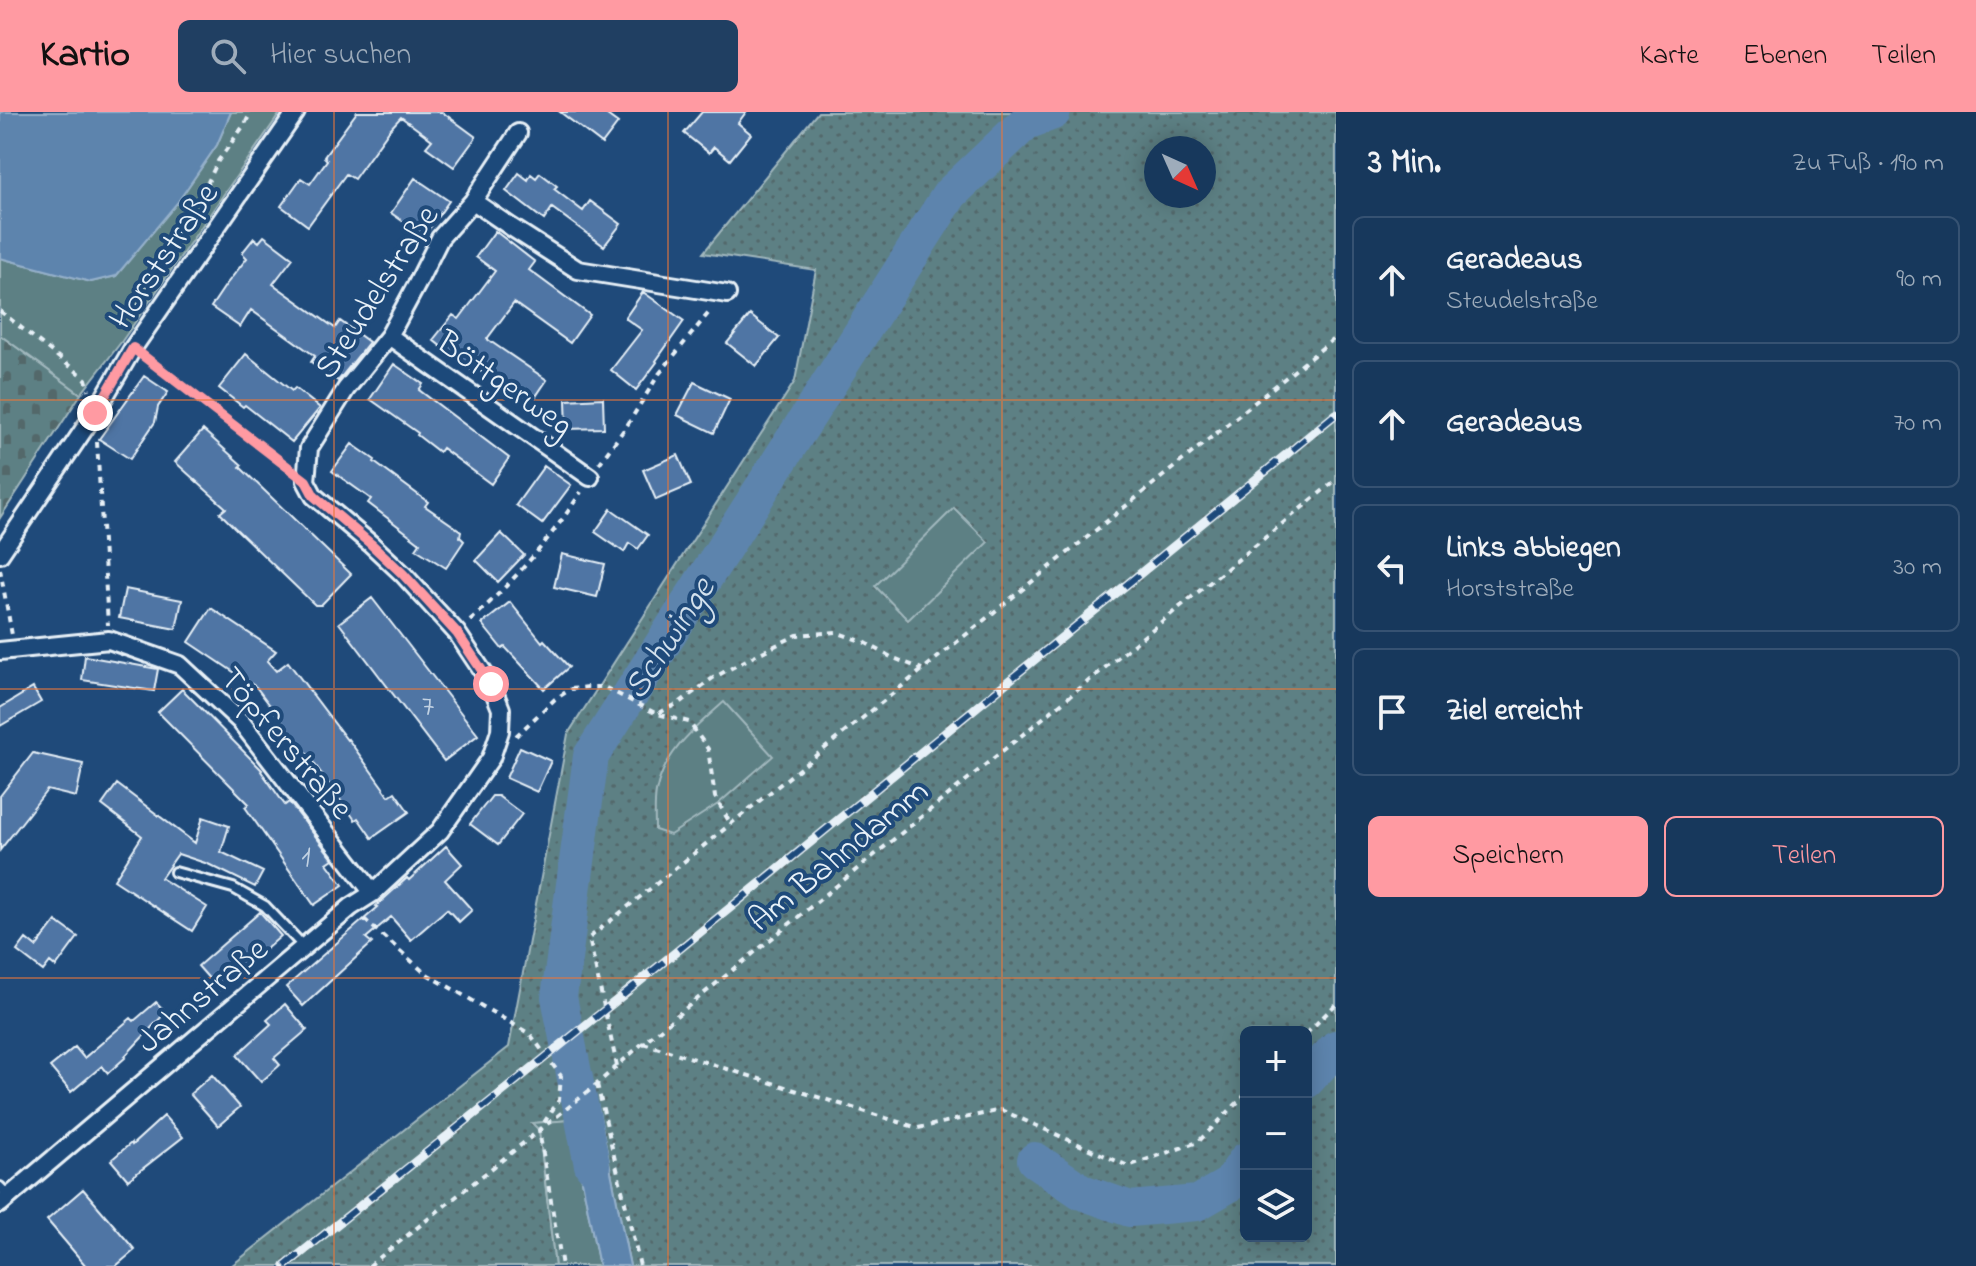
<!DOCTYPE html>
<html lang="de">
<meta charset="utf-8">
<style>
:root{--surface:#17385c;--page:#203f62;--text:#f1f3f6;--muted:#9eacbb;--line:#365272;--accent:#ff9aa2}
body{margin:0;font-family:"Indie Flower",sans-serif;background:var(--page);color:var(--text)}
.controls{position:absolute;right:24px;bottom:24px;display:grid;overflow:hidden;border-radius:12px;box-shadow:0 4px 20px #0003}
.controls button{width:72px;height:72px;display:grid;place-items:center;padding:0;border:0;border-bottom:2px solid var(--line);background:var(--surface);color:var(--text);font:40px sans-serif}
.compass{position:absolute;left:1144px;top:24px;width:72px;height:72px;border-radius:50%;background:var(--surface);box-shadow:0 4px 20px #0003;rotate:135deg}
.stop{position:absolute;width:24px;height:24px;margin:-18px;border:6px solid #ff9aa2;border-radius:50%;background:#fff}
.stop.end{background:#ff9aa2;border-color:#fff;box-shadow:0 2px 8px #0008}
.list{margin:0;padding:0;list-style:none}
h2{display:flex;justify-content:space-between;align-items:center;height:104px;margin:0;padding:0 32px;font-size:34px}
h2 small{font-size:26px;font-weight:400;color:var(--muted)}
.list li{display:grid;grid-template-columns:52px 1fr auto;gap:24px;align-items:center;box-sizing:border-box;height:128px;margin:0 16px 16px;padding:0 16px;border:2px solid var(--line);border-radius:12px}
.list b{display:block;font-size:30px;white-space:nowrap}
.list p{margin:0;font-size:26px;white-space:nowrap;color:var(--muted)}
.list em{font-size:26px;font-style:normal;color:var(--muted)}
.actions{display:flex;gap:16px;padding:24px 32px}
.actions a{flex:1;padding:18px 0;border:2px solid var(--accent);border-radius:12px;text-align:center;font-size:28px;color:var(--accent)}
.actions .main{background:var(--accent);color:#111}
.icon{flex:none;width:44px;height:44px;fill:none;stroke:currentColor;stroke-width:2;stroke-linecap:round;stroke-linejoin:round}
.map{position:relative;flex:none;width:1336px;height:1154px;overflow:hidden}
header{display:flex;align-items:center;gap:48px;box-sizing:border-box;height:112px;padding:0 40px;background:var(--accent);color:#111}
header strong{font-size:38px}
nav{display:flex;gap:44px;margin-inline-start:auto;font-size:28px}
.search{width:560px;height:72px;background:var(--page);display:flex;align-items:center;gap:20px;box-sizing:border-box;padding:0 28px;border-radius:12px;color:var(--muted);font-size:30px}
main{display:flex}
aside{flex:1;background:var(--surface)}
.map>svg:first-child{display:block}
.grass{fill:url(#grass-dots);stroke:#a2b8be;stroke-width:2;fill-rule:evenodd}
.cemetery{fill:url(#cemetery-stones);stroke:#a2b8be;stroke-width:2}
.park{fill:#5d8084;stroke:#a2b8be;stroke-width:2}
.water{fill:#5d84ad;stroke:#95b0cb;stroke-width:2}
.lines{fill:none;stroke-linecap:round;stroke-linejoin:round}
.river{stroke:#5d84ad;stroke-width:36}
.building{fill:#5075a4;stroke:#e8f1f8;stroke-width:2}
.lane-casing{stroke:#e8f1f8;stroke-width:14}
.street-casing{stroke:#e8f1f8;stroke-width:22}
.path{stroke:#e8f1f8;stroke-width:4;stroke-dasharray:6 6;stroke-linecap:butt}
.lane{stroke:#1f4a7a;stroke-width:8}
.street{stroke:#1f4a7a;stroke-width:16}
.rail-casing{stroke:#e8f1f8;stroke-width:9}
.rail{stroke:#1f4a7a;stroke-width:6;stroke-dasharray:18;stroke-linecap:butt}
.route{stroke:#ff9aa2;stroke-width:10}
.grid{fill:none;stroke:#e8773b;stroke-width:2;stroke-opacity:0.55}
.labels{text-anchor:middle;stroke-width:8;stroke-linejoin:round;paint-order:stroke}
.number-label{font-size:30px;fill:#c2d2e3}
.street-label{font-size:34px;fill:#e8f1f8;stroke:#1f4a7a}
.water-label{font-size:36px;font-style:italic;fill:#d3e1ed;stroke:#1f4a7a}
</style>
<header>
<strong>Kartio</strong>
<div class="search"><svg class="icon" aria-label="search" viewBox="0 0 24 24"><circle cx="10" cy="10" r="6"/><path d="M15 15l6 6"/></svg>Hier suchen</div>
<nav><a>Karte</a><a>Ebenen</a><a>Teilen</a></nav>
</header>
<main>
<div class="map">
<svg width="1336" height="1154" viewBox="0 0 1336 1154">
<defs>
<pattern id="grass-dots" width="8" height="8" patternUnits="userSpaceOnUse" patternTransform="scale(2)"><rect width="8" height="8" fill="#5d8084"/><path d="M2 2h.1M6 6h.1" fill="none" stroke="#53676a" stroke-width="1.8" stroke-linecap="round"/></pattern>
<pattern id="cemetery-stones" width="16" height="16" patternUnits="userSpaceOnUse" patternTransform="scale(2)"><rect width="16" height="16" fill="#5d8084"/><path d="M2 7V4a2 2 0 0 1 4 0v3zM10 15v-3a2 2 0 0 1 4 0v3z" fill="#53676a"/></pattern>
</defs>
<rect width="100%" height="100%" fill="#1f4a7a"/>
<filter id="ink" filterUnits="userSpaceOnUse"><feTurbulence type="fractalNoise" baseFrequency=".0125" numOctaves="2"/><feDisplacementMap in="SourceGraphic" scale="16" xChannelSelector="R" yChannelSelector="G"/><feConvolveMatrix kernelMatrix="1 2 1 2 8 2 1 2 1" color-interpolation-filters="sRGB"/></filter>
<g filter="url(#ink)">
<path class="grass" d="M818,0H1336V1154H630L598,996L583,1007L533,1011L539,1018L555,1154H231L509,935L568,622L795,269L816,158L703,141ZM1156,36H1204V84H1156ZM1246,920H1306V1124H1246Z"/>
<path class="cemetery" d="M0,223L81,282L0,406Z"/>
<path class="park" d="M231,0H281L122,229L81,282L0,223V146L91,170L116,164L177,91L217,33Z
M954,396L988,430L908,508L875,474Z
M724,590L773,644L718,692L670,723L655,718C655,705 654,692 656,680C664,640 695,616 724,590Z
M570,1008L599,1154H555L539,1018L532,1011Z"/>
<path class="water" d="M0,0H231L217,33L177,91L116,164L91,170L0,146Z
M598,995L630,1154H599L570,1008L583,1007Z"/>
<g class="lines">
<path class="river" d="M1306,969L1336,936
M1035,1048L1082,1080L1130,1097L1197,1091L1230,1072L1246,1048
M592,1053L559,885L591,644L950,82L1026,10L1053,0"/>
</g>
<path class="building" d="M357,0H442L476,25L454,55L426,35L432,28L401,5L390,17L354,67L346,62L308,114L281,94L301,66L310,72L327,48L324,45Z
M560,0H603L618,11L602,32Z
M702,0H746L738,11L751,22L730,48L714,35L709,41L684,21Z
M519,61L528,68L531,62L536,66L540,61L557,74L554,77L583,99L590,89L621,112L604,134L552,96L544,108L506,79Z
M415,66L449,89L424,124L391,101Z
M495,119L535,150L529,158L590,203L570,231L514,191L487,227L547,268L530,293L474,255L471,258L433,228L453,203L459,207L495,159L476,145Z
M264,124L293,146L273,172L335,216L340,209L369,230L338,269L311,250L315,244L251,198L240,215L211,195L225,174L247,146L242,141L254,126L259,130Z
M643,180L684,209L656,249L657,250L636,278L611,258L642,218L625,206Z
M750,203L779,226L756,254L727,231Z
M246,242L292,279L295,276L320,296L292,330L245,293L243,295L219,276Z
M394,252L423,272L419,278L509,346L491,372L442,336L439,340L417,323L418,321L370,287Z
M144,264L168,280L158,295L155,310L130,347L99,327Z
M694,270L730,287L714,321L677,303Z
M603,286L604,316L567,317L566,288Z
M203,318L242,353L240,355L351,462L321,493H315L234,415L220,401L226,396L175,350Z
M352,332L375,348L374,350L428,390L425,394L461,419L460,425L464,429L446,456L416,437L420,431L368,391L371,387L332,359Z
M678,343L691,373L656,388L643,358Z
M544,354L571,373L542,412L516,393Z
M611,397L648,423L638,437L629,431L624,440L595,420Z
M501,421L524,443L498,470L476,448Z
M562,442L605,452L597,485L554,475Z
M125,477L182,488L176,517L119,506Z
M372,486L478,623L444,649L339,511Z
M510,490L542,530L544,528L569,555L544,577L505,535L502,537L482,512Z
M211,496L276,539L267,549L276,559L288,550L347,628L348,627L389,684L395,680L409,700L372,726L358,706L355,708L308,643L256,575L189,530Z
M85,544L158,557L154,579L82,568Z
M33,576L41,590L0,614V596Z
M182,577L262,658L261,659L285,693L289,690L333,747L327,751L343,773L314,793L245,695L249,692L158,600Z
M520,635L551,649L537,680L506,666Z
M33,641L83,652L76,685L47,678L0,738V684Z
M117,672L195,731L203,705L229,714L221,740L263,760L255,775L208,752L178,742L161,766L207,795L192,819L114,768L142,724L102,693Z
M492,684H498L522,702L498,733L470,712Z
M446,734L462,752L445,768L472,798L459,810L447,797L411,828L391,805L366,826L372,831L303,894L286,875L378,795L376,794L407,766L409,768Z
M260,800L281,824L219,878L198,854Z
M56,809L78,825L56,855L50,850L43,859L17,839L26,827L36,835Z
M156,890L166,900L125,944L126,945L108,961L102,954L71,980L50,955L75,935L84,946L131,906L134,909Z
M285,892L307,918L274,946L280,953L261,970L237,943L271,912L267,908Z
M212,963L240,995L218,1014L190,982Z
M164,1004L183,1025L128,1068L111,1048L131,1031L132,1033Z
M83,1077L135,1138L116,1154H86L47,1108Z"/>
<g class="lines">
<defs>
<path id="lane" d="M175,760L233,776L265,794L304,835
M0,1075L9,1084"/>
<path id="street" d="M473,89L511,115L578,158L727,182
M389,224L590,365
M0,442L95,301L133,236L296,0
M0,539L109,528L180,553L241,610L373,781
M0,1092L351,795L373,781L440,719L491,646L500,619L501,597L491,572L457,521L403,462L371,432L314,384L306,369L309,336L346,277L389,224L417,172L440,126L473,89L518,21"/>
</defs>
<use href="#lane" class="lane-casing"/>
<use href="#street" class="street-casing"/>
<path class="path" d="M137,197L154,156L206,74L218,49L245,12L251,0
M0,199L86,267L89,278
M146,246L292,357
M97,330L108,513
M599,352L628,312L659,262L711,198
M0,457L12,523
M470,509C513,470 550,428 581,380
M659,601L679,591L713,566L750,546L797,523L836,520L866,531L891,545L922,557
M516,624L555,587L571,577L588,575H604L657,602L689,610L708,637L715,685L730,711
M364,807L425,861L530,922L561,964L559,988L539,1018L562,1154
M1306,922L1336,892
M643,931L918,1016L1001,998L1128,1054L1198,1030L1246,982
M617,954L589,826L1336,225
M597,972L640,1154
M369,1154L590,978L643,931L1336,368"/>
<use href="#lane" class="lane"/>
<use href="#street" class="street"/>
<defs>
<path id="rail" d="M285,1154L617,888L1336,302"/>
</defs>
<use href="#rail" class="rail-casing"/>
<use href="#rail" class="rail"/>
</g>
</g>
<g class="lines" filter="url(#ink)">
<path class="route" d="M95,301L133,236L306,369L314,384L371,432L403,462L457,521L491,572"/>
</g>
<path class="grid" d="M334,0V1154M668,0V1154M1002,0V1154M0,288H1336M0,577H1336M0,866H1336"/>
<g class="labels">
<g class="number-label">
<text x="428" y="603">7</text>
<text x="306" y="754">1</text>
</g>
<g class="street-label">
<text transform="translate(162 143) rotate(-56)" y="12">Horststraße</text>
<text transform="translate(375 179) rotate(-57)" y="12">Steudelstraße</text>
<text transform="translate(506 270) rotate(35)" y="12">Böttgerweg</text>
<text transform="translate(288 630) rotate(50)" y="12">Töpferstraße</text>
<text transform="translate(837 742) rotate(-39)" y="12">Am Bahndamm</text>
<text transform="translate(201 882) rotate(-40)" y="12">Jahnstraße</text>
</g>
<g class="water-label">
<text transform="translate(667 525) rotate(-57)" y="13">Schwinge</text>
</g>
</g>
</svg>
<div class="controls">
<button>+</button>
<button>−</button>
<button><svg class="icon" aria-label="layers" viewBox="0 0 24 24"><path d="M12 4l9 5-9 5-9-5zM3 14l9 5 9-5"/></svg></button>
</div>
<svg class="compass" viewBox="-18 -18 36 36"><path d="M0-13l5 13h-10z" fill="#e53935"/><path d="M0 13l5-13h-10z" fill="#9eacbb"/></svg>
<div class="stop" style="left:491px;top:572px"></div>
<div class="stop end" style="left:95px;top:301px"></div>
</div>
<aside>
<h2>3 Min.<small>Zu Fuß · 190 m</small></h2>
<ul class="list">
<li><svg class="icon" aria-label="ahead" viewBox="0 0 24 24"><path d="M12 20V5M6 11l6-6 6 6"/></svg><div><b>Geradeaus</b><p>Steudelstraße</p></div><em>90 m</em></li>
<li><svg class="icon" aria-label="ahead" viewBox="0 0 24 24"><path d="M12 20V5M6 11l6-6 6 6"/></svg><div><b>Geradeaus</b></div><em>70 m</em></li>
<li><svg class="icon" aria-label="left" viewBox="0 0 24 24"><path d="M17 20v-9H6M10 6l-5 5 5 5"/></svg><div><b>Links abbiegen</b><p>Horststraße</p></div><em>30 m</em></li>
<li><svg class="icon" aria-label="arrive" viewBox="0 0 24 24"><path d="M6 21V4h12l-3 4 3 4H6"/></svg><div><b>Ziel erreicht</b></div></li>
</ul>
<div class="actions"><a class="main">Speichern</a><a>Teilen</a></div>
</aside>
</main>
